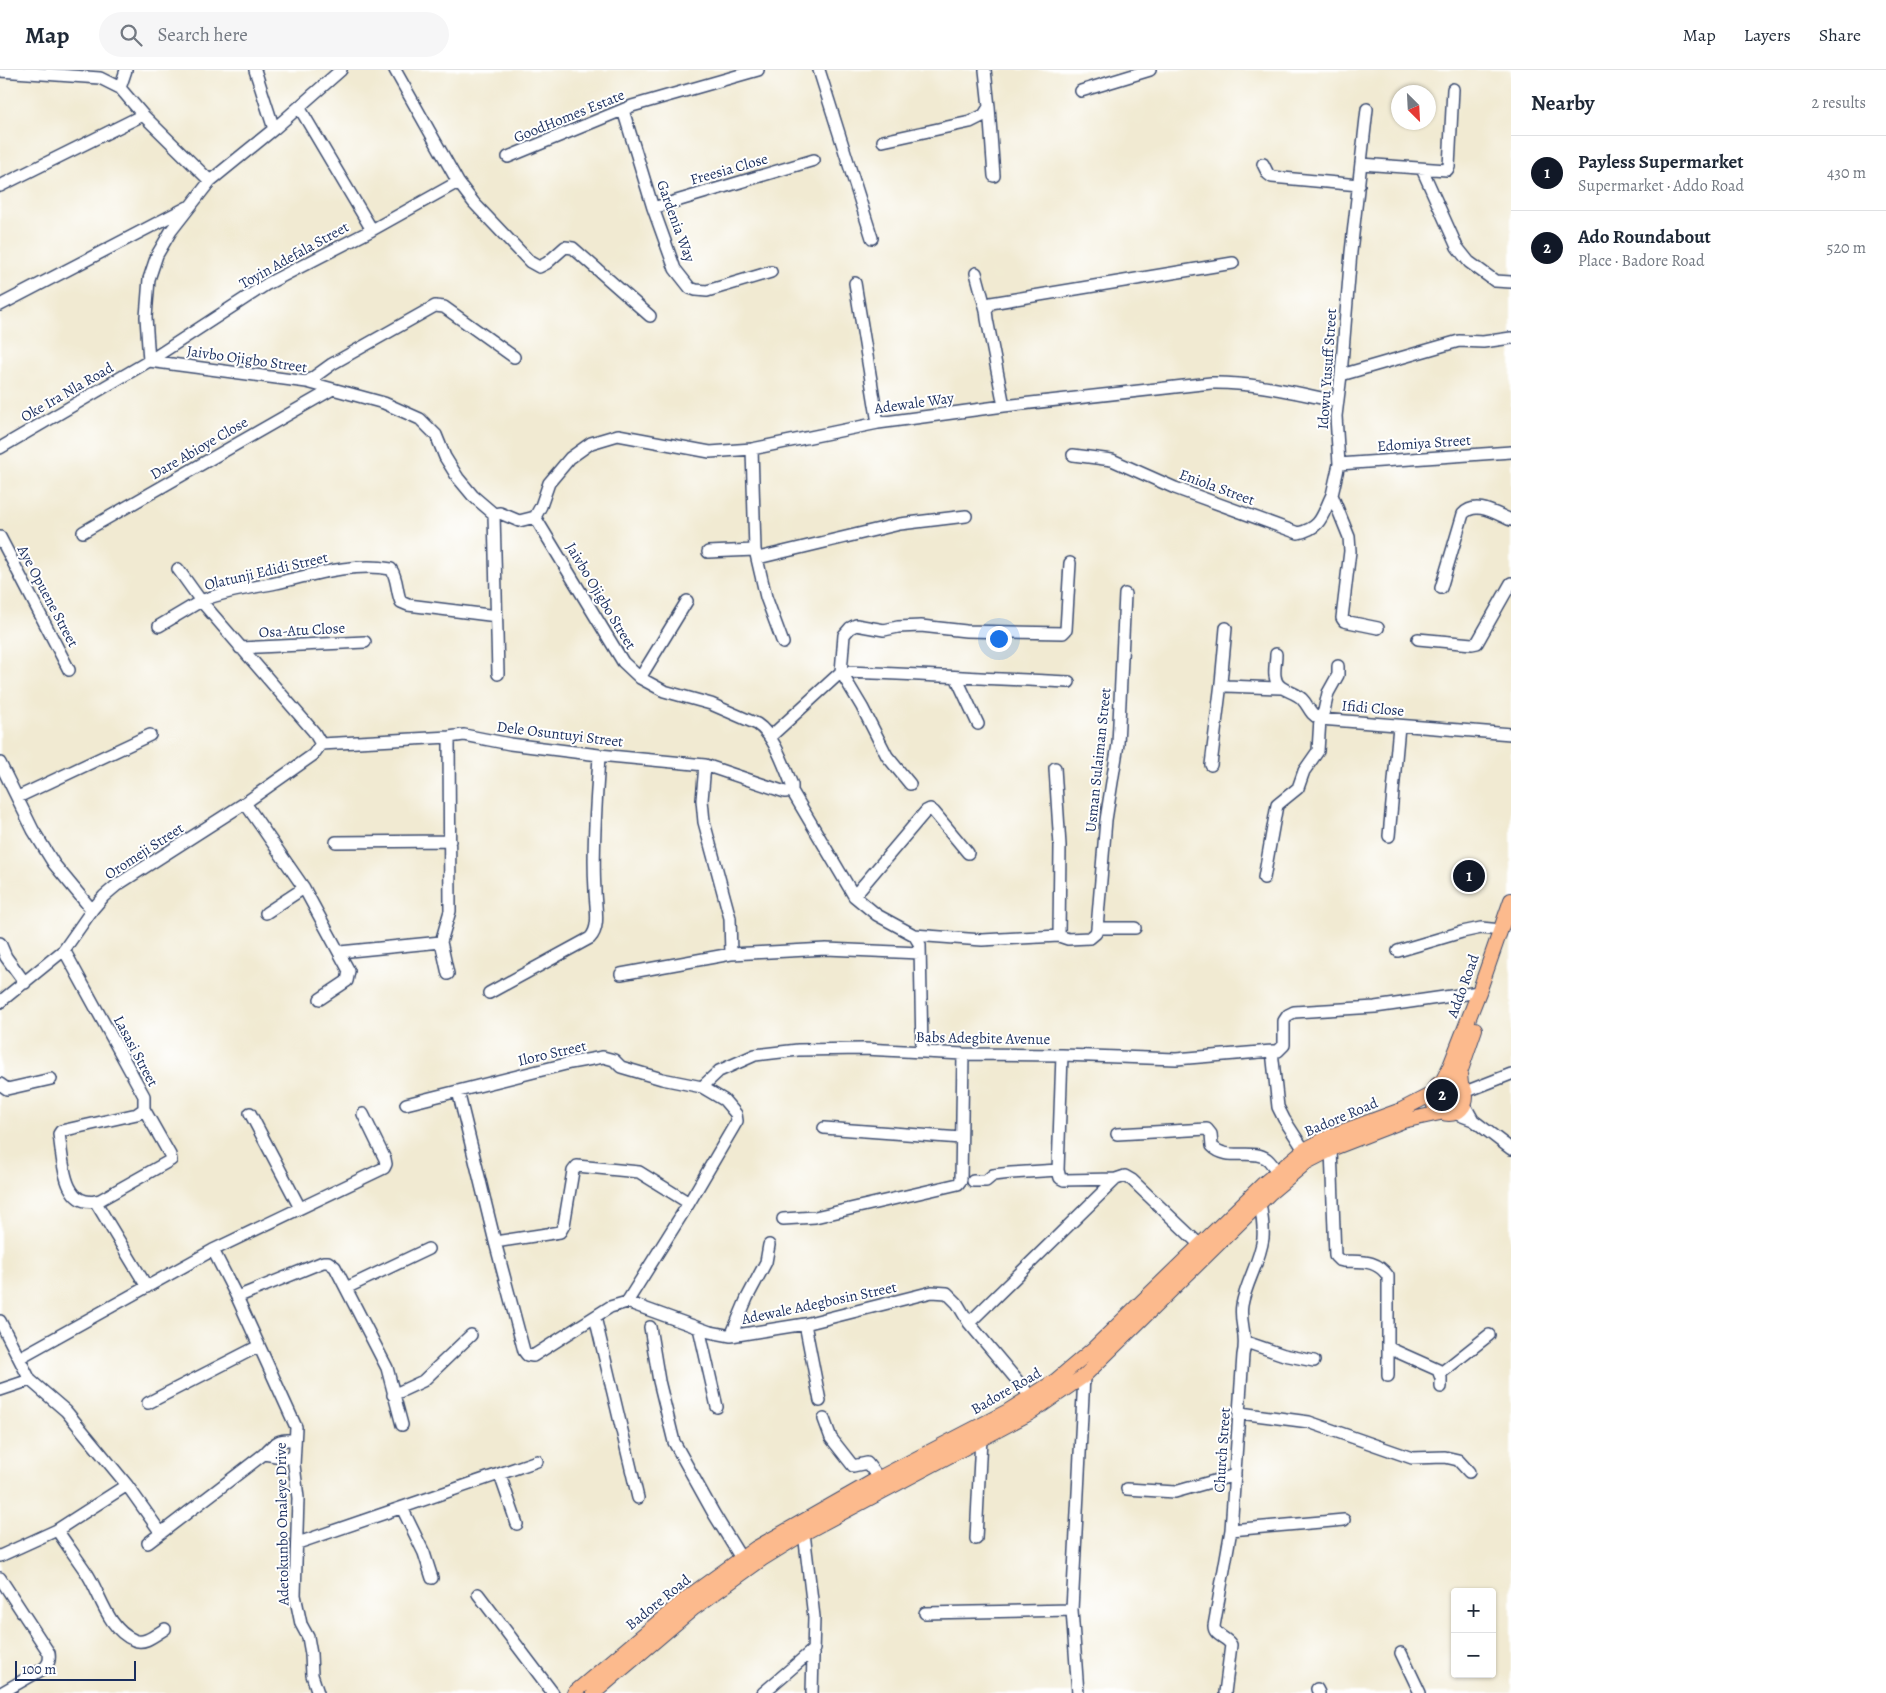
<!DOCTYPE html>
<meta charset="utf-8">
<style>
:root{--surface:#fff;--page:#f6f6f7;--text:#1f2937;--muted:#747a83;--line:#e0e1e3;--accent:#111827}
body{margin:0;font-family:Alegreya,serif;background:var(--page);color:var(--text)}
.controls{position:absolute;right:15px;bottom:15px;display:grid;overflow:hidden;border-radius:5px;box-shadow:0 1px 4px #0004}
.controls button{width:45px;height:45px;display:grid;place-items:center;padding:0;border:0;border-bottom:1px solid var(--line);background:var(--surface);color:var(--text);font:25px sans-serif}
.compass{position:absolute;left:1391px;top:15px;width:45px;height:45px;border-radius:50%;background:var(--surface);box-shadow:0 1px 4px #0004;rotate:156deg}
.scale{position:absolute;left:15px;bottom:12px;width:121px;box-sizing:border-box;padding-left:5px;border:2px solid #1b2f5e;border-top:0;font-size:14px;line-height:18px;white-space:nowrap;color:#1b2f5e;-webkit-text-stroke:4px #fff;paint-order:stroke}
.you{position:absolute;left:998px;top:568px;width:18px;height:18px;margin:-12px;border:4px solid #fff;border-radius:50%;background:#1a73e8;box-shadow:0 0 0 8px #1a73e833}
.badge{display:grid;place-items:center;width:32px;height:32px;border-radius:50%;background:var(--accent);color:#fff;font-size:16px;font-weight:700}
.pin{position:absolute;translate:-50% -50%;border:2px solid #fff;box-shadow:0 1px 5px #0006}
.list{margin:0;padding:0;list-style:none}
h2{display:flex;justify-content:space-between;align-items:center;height:65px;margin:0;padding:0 20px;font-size:21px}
h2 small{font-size:16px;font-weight:400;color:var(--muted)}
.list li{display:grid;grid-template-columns:32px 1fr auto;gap:15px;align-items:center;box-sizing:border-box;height:75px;padding:0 20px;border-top:1px solid var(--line)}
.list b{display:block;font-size:19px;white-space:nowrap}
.list p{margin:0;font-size:16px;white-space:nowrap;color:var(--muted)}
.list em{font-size:16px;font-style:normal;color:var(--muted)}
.icon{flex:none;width:28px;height:28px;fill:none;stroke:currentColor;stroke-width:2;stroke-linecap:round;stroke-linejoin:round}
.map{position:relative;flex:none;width:1511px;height:1623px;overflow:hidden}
header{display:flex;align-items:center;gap:30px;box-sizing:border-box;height:70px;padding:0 25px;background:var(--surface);border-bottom:1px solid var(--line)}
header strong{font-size:24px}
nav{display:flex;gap:28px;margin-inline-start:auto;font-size:18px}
.search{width:350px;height:45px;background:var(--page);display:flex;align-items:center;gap:12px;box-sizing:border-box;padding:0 18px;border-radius:28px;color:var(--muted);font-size:19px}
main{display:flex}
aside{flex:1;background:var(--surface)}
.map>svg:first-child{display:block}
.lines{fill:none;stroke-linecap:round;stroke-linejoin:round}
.minor-casing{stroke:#3b4b6f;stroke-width:14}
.major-casing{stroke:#3b4b6f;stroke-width:16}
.minor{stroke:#fff;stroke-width:11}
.major{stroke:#fcba8d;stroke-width:14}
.labels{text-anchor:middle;stroke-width:4;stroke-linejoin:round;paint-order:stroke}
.street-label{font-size:15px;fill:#1b2f5e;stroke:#fff}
</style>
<header>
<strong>Map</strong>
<div class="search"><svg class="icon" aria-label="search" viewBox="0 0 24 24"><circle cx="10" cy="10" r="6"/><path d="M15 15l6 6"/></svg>Search here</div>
<nav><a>Map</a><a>Layers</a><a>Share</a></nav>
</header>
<main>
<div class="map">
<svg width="1511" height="1623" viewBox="0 0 1511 1623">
<rect width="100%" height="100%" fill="#fff"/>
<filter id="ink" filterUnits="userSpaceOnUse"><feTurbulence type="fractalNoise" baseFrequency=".02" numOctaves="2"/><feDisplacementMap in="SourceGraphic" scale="10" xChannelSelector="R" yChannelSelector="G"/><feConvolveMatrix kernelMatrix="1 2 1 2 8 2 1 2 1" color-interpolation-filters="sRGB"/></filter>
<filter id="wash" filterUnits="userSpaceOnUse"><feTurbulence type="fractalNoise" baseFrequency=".0096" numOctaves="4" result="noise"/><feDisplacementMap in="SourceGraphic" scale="20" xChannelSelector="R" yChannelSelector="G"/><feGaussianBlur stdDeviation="1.12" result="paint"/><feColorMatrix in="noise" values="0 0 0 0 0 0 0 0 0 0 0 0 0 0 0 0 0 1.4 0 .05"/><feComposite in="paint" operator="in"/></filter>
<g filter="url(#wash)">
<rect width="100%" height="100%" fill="#f1ead2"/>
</g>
<g filter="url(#ink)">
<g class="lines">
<defs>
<path id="minor" d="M255,0L274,59
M395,0L458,112L474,133L530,192L539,197L547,193L565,177L573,178L650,246
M819,0L872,168
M0,1L100,8L120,18L143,45L210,111
M120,18L126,0
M1081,21L1150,0
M299,37L372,160
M989,37L994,106
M1367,39L1351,182L1341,305L1336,346L1339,394L1332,425L1349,467L1350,481L1342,548L1344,551L1378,558
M623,40L653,138L675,199L690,218L696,220L707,221L771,202
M883,71L970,52L984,45L989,37L985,0
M508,87L632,36L758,0
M1263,94L1268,104L1272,107L1359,115
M1361,94L1447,100L1449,97L1453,19
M1422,99L1457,177L1469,192L1495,211L1511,212
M0,116L143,45
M653,138L814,90
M976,203L986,240
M855,213L878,353
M0,235L188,137
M149,291L307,312L384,333L420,349L436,365L445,387L458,408L473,426L494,444L500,443L519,451L535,447
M149,291L146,247L149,209L157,185L171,161L210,111L274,59L341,0
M1341,305L1459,271L1483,272L1511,268
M307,312L332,294L435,236L444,237L514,287
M1004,336L987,249L986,240L991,233L1233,193
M0,378L149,291L267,214L372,160L458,112
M752,379L755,480L766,527L783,573
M1073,385L1112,390L1175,418L1298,463C1322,458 1322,445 1332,425
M1339,394L1511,382
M494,444L498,604
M535,447L541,436L549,413L570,388L591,373L618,365L710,382L752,379L878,353L1004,336L1211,313C1254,312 1295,323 1337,331
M535,447L623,592L640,608L664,621L711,634L757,654C774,665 784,696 792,715V721L854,826L877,845L914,865L920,875L922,981
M83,462L331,320
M0,467L69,600
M708,482L755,480
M758,488L900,454L966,446
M1441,518L1463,444C1476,430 1496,444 1511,450
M159,556L201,531L178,499
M1226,558L1221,613L1226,616L1281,618
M1418,569L1472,574L1477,573L1511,513
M240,578L365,572
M1276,584C1276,594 1271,610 1281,617C1288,622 1296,623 1302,629C1309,636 1309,644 1320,649L1511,664
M956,607L978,654
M640,608L687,531
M770,667L841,602C917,604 992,609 1069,612
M321,674L314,662L201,531C225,521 251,518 276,513C312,505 354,492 391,499C398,509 396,521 401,532L408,535L497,546
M321,674L449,667L464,665L510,674L599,685L705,695L785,722L792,721
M0,693L33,760L54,794L92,840
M705,695L702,730L704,752L730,848L731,884
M1211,695L1221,613
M1055,698L1060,776L1059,866
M910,714L887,686L862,637L841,602L844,565L850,558L856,555L884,560L898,557L921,556L966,561L1063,563L1066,560L1070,493
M18,727L150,665
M245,733L304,818L349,901L347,911L320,929
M1389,766L1399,656
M336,772L450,771
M1264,808L1277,735L1298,718L1304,701L1318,681L1320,649L1324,641L1328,623L1338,605V596
M854,826L926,741L930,739L934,742L968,783
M266,843L304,818
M1097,858L1106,750L1118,674L1125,524
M914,865L982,870L1059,866L1068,869L1090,868L1096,863L1097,858H1135
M0,873L6,887L25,913
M64,880L144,1026V1039L170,1085L171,1090L100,1130C62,1141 63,1088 59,1064L61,1061L137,1044L144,1039
M1398,881L1462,862L1481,858L1501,860
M340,882L441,872
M448,904L441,872L450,841L449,667
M621,904L731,884L826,879L920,883
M489,923L590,868C601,857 595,835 595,820C592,777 597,728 599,685
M0,932L64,880L92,840L104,826L117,815L245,733L313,685L321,674
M1062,985L1058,1100L1060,1108L1064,1110L1116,1109L1125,1106L1132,1110L1200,1175
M0,1014L7,1019L51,1009
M702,1017L719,1001L755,985L798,980L864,979L963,984L1062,985L1176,989L1272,981
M458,1021L495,1172L524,1281L527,1285L533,1286L610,1237L627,1232L710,1262L731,1266L805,1254L932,1222L947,1223L957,1233L969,1253L1031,1327
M1465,1022L1511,1004
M406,1034L570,993L603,987L614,990L621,997L662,1009L702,1017L724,1030L736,1044L737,1051L689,1133L627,1232
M1464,1034L1473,1050
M250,1043L300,1138
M1454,1043L1473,1050L1511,1079
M824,1058L961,1068
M1117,1064L1207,1059L1211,1064L1212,1076C1227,1092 1253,1078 1267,1089C1271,1092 1274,1098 1277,1101
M1331,1079L1335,1186L1339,1190L1343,1191C1362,1192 1376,1189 1388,1206V1306
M1304,1080L1284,1049L1278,1037L1272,981H1278L1284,975V951L1288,945L1294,942L1375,937L1479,922
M973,1111H986L993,1105L1011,1103L1058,1100
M95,1131L147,1217
M783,1149L815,1147L958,1114L961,1110L963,984
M495,1172L560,1162L564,1155L573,1101L577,1096L639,1102L689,1133
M213,1180L237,1227L296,1357L294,1395L298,1428L295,1525L301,1554L308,1567L311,1584L312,1605L318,1623
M346,1218L428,1179
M237,1227L323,1192H328L335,1197L387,1298L402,1355
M595,1247L638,1428
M0,1251L30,1310L66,1341L127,1415L161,1463
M969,1253L1116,1109
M805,1254L820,1331
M650,1257L659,1311L674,1372L714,1444L741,1488
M699,1258L717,1337
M731,1266L747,1228L766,1192L769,1175
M1246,1272L1284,1285L1314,1291
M1389,1277L1391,1279L1438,1300L1441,1308V1317
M19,1288L213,1180L384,1098L386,1094L385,1089L363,1044
M1441,1303L1489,1265
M0,1320L30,1310
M393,1325L423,1311L471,1265
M148,1333L259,1276
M1240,1343L1309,1352L1412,1388L1445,1387L1458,1390L1469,1402
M824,1349L831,1368L853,1396L867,1393L879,1408
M264,1384L294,1389
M500,1405L517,1454
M1127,1419L1175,1422L1235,1405
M402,1438L424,1483L432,1508
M57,1460C67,1475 78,1490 88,1505C101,1526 108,1559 134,1570C145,1575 156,1564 165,1559
M1231,1460L1344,1450
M804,1463L814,1547L812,1623
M976,1469L981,1368
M148,1473L264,1384C275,1372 279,1369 295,1370
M298,1473L537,1391
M0,1486L57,1460L127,1415
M0,1508L49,1583C50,1590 49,1594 43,1599L1,1623
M478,1524L553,1623
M925,1543L1072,1540
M1401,1583L1420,1623
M1317,1619L1319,1623
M763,1623L814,1579
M1078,1623L1072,1540L1084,1306
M1225,1623L1231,1575C1227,1567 1214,1566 1214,1556L1231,1460L1243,1285C1248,1265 1239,1253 1242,1235C1246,1212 1260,1192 1263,1168C1264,1156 1262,1145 1260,1133"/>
<path id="major" d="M1432 1027a17 17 0 1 1 34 0a17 17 0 1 1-34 0Z
M1442,1012L1450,996L1479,922L1511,830
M1461,1015L1460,1003L1475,959
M574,1623L688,1527L756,1478L879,1408L1008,1341L1055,1311L1094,1278L1262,1115L1304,1080L1333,1065L1401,1040L1432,1024
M594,1623L694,1538L762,1489L804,1463L1032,1342L1084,1306L1269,1124L1307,1092L1336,1077L1403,1051L1440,1043"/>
</defs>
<use href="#minor" class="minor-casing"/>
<use href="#major" class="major-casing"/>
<use href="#minor" class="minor"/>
<use href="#major" class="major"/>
</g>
</g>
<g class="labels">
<g class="street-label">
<text transform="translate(569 46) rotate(-22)" y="5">GoodHomes Estate</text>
<text transform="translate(729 99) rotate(-16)" y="5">Freesia Close</text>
<text transform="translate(676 151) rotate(70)" y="5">Gardenia Way</text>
<text transform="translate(294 185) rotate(-29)" y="5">Toyin Adefala Street</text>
<text transform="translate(247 289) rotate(8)" y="5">Jaivbo Ojigbo Street</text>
<text transform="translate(1327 299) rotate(-86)" y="5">Idowu Yusuff Street</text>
<text transform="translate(67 322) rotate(-30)" y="5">Oke Ira Nla Road</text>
<text transform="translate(914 333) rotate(-8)" y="5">Adewale Way</text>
<text transform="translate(1424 373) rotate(-4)" y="5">Edomiya Street</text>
<text transform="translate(199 378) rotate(-30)" y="5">Dare Abioye Close</text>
<text transform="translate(1217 417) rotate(20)" y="5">Eniola Street</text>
<text transform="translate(266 501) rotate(-13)" y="5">Olatunji Edidi Street</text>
<text transform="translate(48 526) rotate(62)" y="5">Aye Opuene Street</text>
<text transform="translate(601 526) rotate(59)" y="5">Jaivbo Ojigbo Street</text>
<text transform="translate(302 560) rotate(-3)" y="5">Osa-Atu Close</text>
<text transform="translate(1373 638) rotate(5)" y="5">Ifidi Close</text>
<text transform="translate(560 664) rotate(7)" y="5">Dele Osuntuyi Street</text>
<text transform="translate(1098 690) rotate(-84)" y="5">Usman Sulaiman Street</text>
<text transform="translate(144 781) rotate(-33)" y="5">Oromeji Street</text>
<text transform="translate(1463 916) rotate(-70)" y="5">Addo Road</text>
<text transform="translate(983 968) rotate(1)" y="5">Babs Adegbite Avenue</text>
<text transform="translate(136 981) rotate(62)" y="5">Lasasi Street</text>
<text transform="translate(552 983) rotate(-13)" y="5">Iloro Street</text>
<text transform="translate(1341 1047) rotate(-23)" y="5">Badore Road</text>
<text transform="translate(819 1233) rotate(-12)" y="5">Adewale Adegbosin Street</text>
<text transform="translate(1006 1321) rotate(-30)" y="5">Badore Road</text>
<text transform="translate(1222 1380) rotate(-86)" y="5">Church Street</text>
<text transform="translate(282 1454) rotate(-91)" y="5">Adetokunbo Onaleye Drive</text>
<text transform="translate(658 1532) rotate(-39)" y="5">Badore Road</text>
</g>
</g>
</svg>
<div class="controls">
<button>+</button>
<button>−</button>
</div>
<svg class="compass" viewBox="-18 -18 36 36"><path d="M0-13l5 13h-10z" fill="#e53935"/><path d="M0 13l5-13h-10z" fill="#747a83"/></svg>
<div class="scale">100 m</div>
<div class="you"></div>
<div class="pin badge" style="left:1469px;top:806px">1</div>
<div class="pin badge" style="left:1442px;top:1025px">2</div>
</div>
<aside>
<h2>Nearby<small>2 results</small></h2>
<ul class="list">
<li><span class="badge">1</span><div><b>Payless Supermarket</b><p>Supermarket · Addo Road</p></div><em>430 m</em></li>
<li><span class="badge">2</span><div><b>Ado Roundabout</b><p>Place · Badore Road</p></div><em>520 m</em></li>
</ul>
</aside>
</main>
